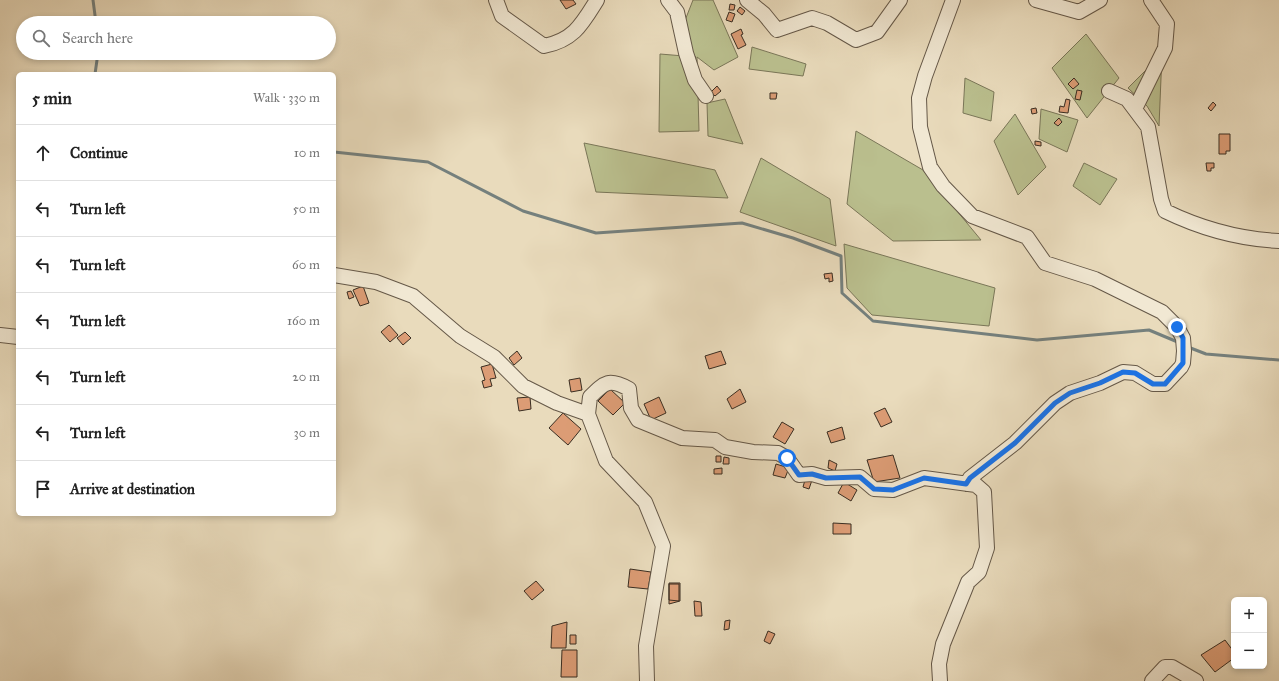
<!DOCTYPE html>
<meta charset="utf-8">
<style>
:root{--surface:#fff;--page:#f2f2f2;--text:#222;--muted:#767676;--line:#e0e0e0}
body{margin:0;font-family:"IM FELL Great Primer",serif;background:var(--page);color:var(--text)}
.controls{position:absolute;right:12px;bottom:12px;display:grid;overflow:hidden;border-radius:6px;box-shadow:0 2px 6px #0003}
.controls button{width:36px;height:36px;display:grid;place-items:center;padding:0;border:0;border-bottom:1px solid var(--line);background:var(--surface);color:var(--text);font:20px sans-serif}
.stop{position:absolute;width:12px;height:12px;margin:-9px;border:3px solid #1a73e8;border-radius:50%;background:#fff}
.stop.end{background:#1a73e8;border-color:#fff;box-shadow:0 1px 4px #0008}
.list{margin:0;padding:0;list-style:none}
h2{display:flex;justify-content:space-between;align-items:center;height:52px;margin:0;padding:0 16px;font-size:17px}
h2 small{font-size:13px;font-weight:400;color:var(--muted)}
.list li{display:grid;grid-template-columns:26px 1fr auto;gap:12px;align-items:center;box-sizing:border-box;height:56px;padding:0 16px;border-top:1px solid var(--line)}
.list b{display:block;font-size:15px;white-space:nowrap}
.list em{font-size:13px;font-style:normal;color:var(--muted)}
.icon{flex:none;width:22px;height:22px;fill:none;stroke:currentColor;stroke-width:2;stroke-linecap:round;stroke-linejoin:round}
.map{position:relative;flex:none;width:1279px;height:681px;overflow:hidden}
.search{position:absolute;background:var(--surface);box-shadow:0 2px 6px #0003;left:16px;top:16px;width:320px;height:44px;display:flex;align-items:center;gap:10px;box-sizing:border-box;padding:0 14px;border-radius:22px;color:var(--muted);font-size:15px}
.panel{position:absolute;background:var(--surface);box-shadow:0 2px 6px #0003;left:16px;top:72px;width:320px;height:444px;border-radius:6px}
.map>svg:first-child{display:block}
.green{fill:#babf8e;stroke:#7a7658}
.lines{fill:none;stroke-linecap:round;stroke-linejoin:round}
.stream{stroke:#75807d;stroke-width:3}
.building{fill:#dc9c75;stroke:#392d21}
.minor-casing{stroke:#655848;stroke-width:16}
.minor{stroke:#f1e8d3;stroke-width:14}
.route{stroke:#1a73e8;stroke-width:5}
</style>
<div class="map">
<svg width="1279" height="681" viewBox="0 0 1279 681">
<rect width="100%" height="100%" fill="#e9dbbc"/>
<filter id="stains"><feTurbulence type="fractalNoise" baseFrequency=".005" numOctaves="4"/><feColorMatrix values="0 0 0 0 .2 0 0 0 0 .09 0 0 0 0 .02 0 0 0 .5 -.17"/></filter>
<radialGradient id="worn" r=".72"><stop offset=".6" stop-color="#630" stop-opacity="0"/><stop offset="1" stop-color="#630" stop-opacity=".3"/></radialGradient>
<path class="green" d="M693,0H713L738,57L714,70L697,57L699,131L659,132L660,54L696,57L677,41Z
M1086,34L1119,78L1087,118L1052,68Z
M752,47L806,64L803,76L749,69Z
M1162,54L1159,126L1147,106L1128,88Z
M965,78L994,92L991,121L963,113Z
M725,99L743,144L708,136L707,103Z
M1041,109L1078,120L1067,152L1039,139Z
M1015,114L1046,167L1018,195L994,141Z
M856,131L923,170L981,240L893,241L847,204Z
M584,143L715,170L728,198L596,192Z
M761,158L830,199L836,246L740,212Z
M1084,163L1117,179L1100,205L1073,186Z
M844,244L995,288L989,326L872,315L847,288Z"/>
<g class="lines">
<path class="stream" d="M93,0L96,23
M95,74L98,53
M334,152L428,162L523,211L596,233L742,223L793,238L841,256L842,293L873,321L1037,340L1149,330L1180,343
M1188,347L1206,354L1279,360"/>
</g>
<path class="building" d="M560,0H573L576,4L566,9Z
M730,4L735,5L734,10H729Z
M740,7L745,11L742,15L737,11Z
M729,12L735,14L732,22L726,20Z
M741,29L743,34L741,35L746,45L738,49L731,34Z
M1074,78L1079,84L1073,89L1068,84Z
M717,86L721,91L715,96L711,92Z
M1077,90L1082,91L1080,100L1075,99Z
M770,93H777L776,99H770Z
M1066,99L1070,100L1068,113L1059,112L1060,106L1064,107Z
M1213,102L1216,105L1211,111L1208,108Z
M1036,108L1037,113L1032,114L1031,109Z
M1059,118L1062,122L1058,126L1054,123Z
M1219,134H1230V151H1226V154H1219Z
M1035,141L1041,142V146L1035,145Z
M1206,163H1214V168H1211V171H1207Z
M832,273L833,281L829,282V278L825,279L824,274Z
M363,286L369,303L360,306L353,290Z
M351,291L354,297L349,299L347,292Z
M389,325L398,335L390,342L381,332Z
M405,332L411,338L403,345L397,338Z
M517,351L522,358L514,365L509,358Z
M721,351L726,364L709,369L705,356Z
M492,364L496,378L490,379L492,386L484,388L482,381L485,380L481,367Z
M580,378L582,390L571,392L569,380Z
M610,389L625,403L613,415L598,401Z
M740,389L746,402L732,409L727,399Z
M530,397L531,409L519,411L517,398Z
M659,397L666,413L651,420L644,404Z
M885,408L892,422L881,427L874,413Z
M563,413L581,429L568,445L549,428Z
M782,422L794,429L785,444L773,437Z
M842,427L845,439L831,443L827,432Z
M893,455L900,478L874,482L867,460Z
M716,456H721V462H716Z
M724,457L729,458V464H723Z
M829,460L837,464L835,471L828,468Z
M776,464L789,468L785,478L773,475Z
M722,468V474H714V469Z
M805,480H812L809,489L803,487Z
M844,482L857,490L851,501L838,493Z
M833,523L851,524V534H833Z
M630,569L651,572L648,589L628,587Z
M536,581L544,590L532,600L524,591Z
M669,583H680V601L669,604Z
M669,584H679V601L669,600Z
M694,601L701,602L702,616H695Z
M730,620L729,629L724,630L725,621Z
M567,622L566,648H551L552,626Z
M768,631L775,634L770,644L764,641Z
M570,635H576V644H570Z
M1225,640L1234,652V658L1215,672L1201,655Z
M562,650H577V677H561Z"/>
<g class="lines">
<defs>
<path id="minor" d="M496,0L502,16L544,46C574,40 582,24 597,0
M668,0L677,12L686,53L695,80L706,96
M747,0L764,14L777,30L812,18L827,23L856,40L877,32L900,0
M953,0L925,76L919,98L920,127L930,167L943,186L972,216L1027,237L1045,263L1095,279L1162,312L1177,327L1183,338L1184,351L1183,363L1181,367L1165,384H1153L1135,373L1123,372L1100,383L1070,393L1055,403L1015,443L970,478L967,484
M1036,0L1079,12L1100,0
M1109,91L1127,99L1148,127L1161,199L1165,211C1202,229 1238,239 1279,241
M1135,109L1165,48L1167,24L1151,0
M334,275L376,282L413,296L460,336L494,357L523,386L557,403L588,414L606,461L645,502L663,546L646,646L647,681
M0,335L18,337
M588,414L590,397C605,382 609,378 629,389L631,408L638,420L682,438L715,440L725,447L753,452L778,453L787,458L799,475L812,474L826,478L860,477L874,489L893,490L924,478L976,485L984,492L987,548L979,572L968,582L943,644L939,664L940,681
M1152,681L1165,667H1172L1196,681"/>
</defs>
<use href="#minor" class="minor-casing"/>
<use href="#minor" class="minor"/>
</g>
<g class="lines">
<path class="route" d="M787,458L799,475L812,474L826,478L860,477L874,489L893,490L924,478L966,484L970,478L1015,443L1055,403L1070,393L1100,383L1123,372L1135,373L1153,384H1165L1183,363V338L1177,327"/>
</g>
<rect width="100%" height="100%" filter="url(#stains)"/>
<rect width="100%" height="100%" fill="url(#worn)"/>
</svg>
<div class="controls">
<button>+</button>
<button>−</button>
</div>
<div class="stop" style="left:787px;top:458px"></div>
<div class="stop end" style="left:1177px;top:327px"></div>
<div class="search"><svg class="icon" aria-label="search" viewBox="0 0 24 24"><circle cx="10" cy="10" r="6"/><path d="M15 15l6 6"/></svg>Search here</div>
<section class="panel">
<h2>5 min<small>Walk · 330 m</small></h2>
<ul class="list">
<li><svg class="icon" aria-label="ahead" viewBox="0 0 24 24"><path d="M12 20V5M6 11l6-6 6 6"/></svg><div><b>Continue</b></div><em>10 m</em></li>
<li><svg class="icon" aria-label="left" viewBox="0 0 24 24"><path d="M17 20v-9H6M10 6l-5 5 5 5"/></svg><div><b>Turn left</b></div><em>50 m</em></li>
<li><svg class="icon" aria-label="left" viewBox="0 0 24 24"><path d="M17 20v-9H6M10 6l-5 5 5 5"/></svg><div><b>Turn left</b></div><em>60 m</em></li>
<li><svg class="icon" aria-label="left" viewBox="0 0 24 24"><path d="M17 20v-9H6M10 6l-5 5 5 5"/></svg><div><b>Turn left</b></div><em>160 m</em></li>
<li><svg class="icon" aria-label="left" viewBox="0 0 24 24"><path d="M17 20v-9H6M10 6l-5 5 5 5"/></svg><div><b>Turn left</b></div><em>20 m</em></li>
<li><svg class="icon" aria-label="left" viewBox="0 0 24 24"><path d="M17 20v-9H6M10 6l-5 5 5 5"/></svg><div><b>Turn left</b></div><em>30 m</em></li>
<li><svg class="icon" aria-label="arrive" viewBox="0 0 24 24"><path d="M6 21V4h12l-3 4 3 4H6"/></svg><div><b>Arrive at destination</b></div></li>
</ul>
</section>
</div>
